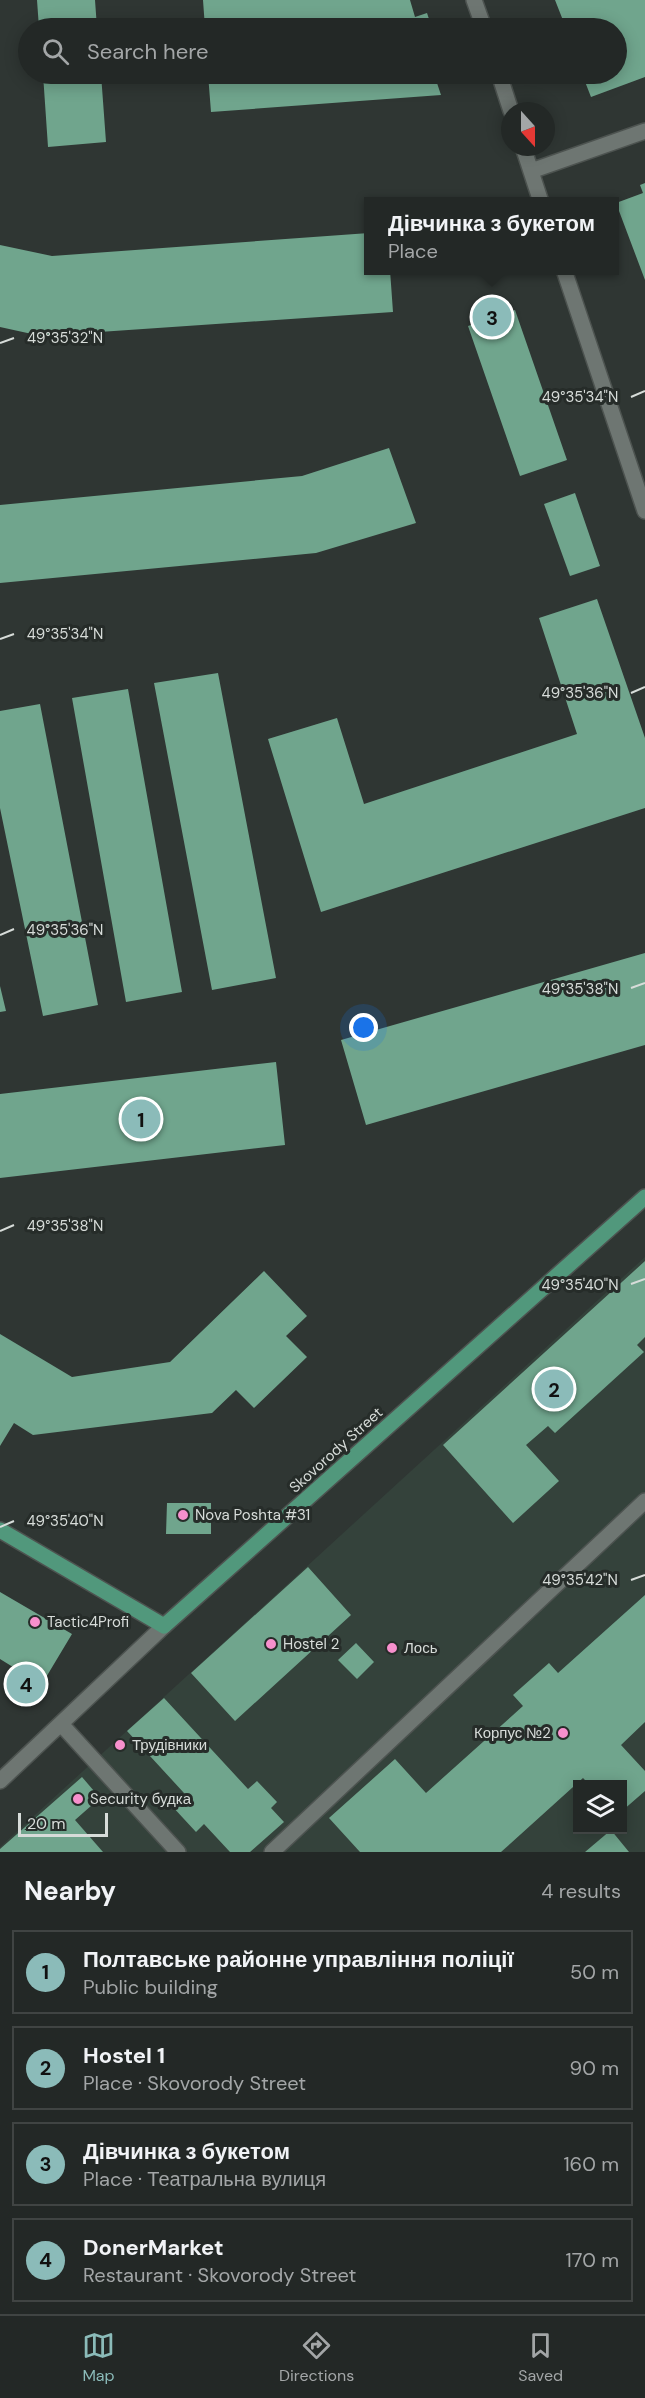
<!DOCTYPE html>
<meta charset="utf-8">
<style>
:root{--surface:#232826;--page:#2f3432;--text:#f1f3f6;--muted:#a3a6a7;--line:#404443;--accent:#8bbbb9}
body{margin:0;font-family:"DM Sans",sans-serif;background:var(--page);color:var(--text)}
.controls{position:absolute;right:18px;bottom:18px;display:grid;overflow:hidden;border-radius:0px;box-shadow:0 3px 15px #0003}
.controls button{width:54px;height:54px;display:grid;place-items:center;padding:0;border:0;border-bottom:2px solid var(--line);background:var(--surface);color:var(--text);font:30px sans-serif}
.compass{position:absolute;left:501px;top:102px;width:54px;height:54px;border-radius:50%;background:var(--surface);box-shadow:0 3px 15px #0003;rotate:159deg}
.scale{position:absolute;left:18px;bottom:15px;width:90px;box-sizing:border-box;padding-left:6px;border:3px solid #d7dcd9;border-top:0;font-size:16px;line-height:21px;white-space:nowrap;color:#d7dcd9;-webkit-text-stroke:4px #262c29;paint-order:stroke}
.you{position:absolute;left:364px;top:1028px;width:21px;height:21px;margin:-15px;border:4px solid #fff;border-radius:50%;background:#1a73e8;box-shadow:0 0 0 9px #1a73e833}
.badge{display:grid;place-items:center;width:39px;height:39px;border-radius:50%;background:var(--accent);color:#111;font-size:20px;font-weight:700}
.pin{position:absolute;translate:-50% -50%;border:3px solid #fff;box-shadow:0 2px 6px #0006}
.popup{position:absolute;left:364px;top:197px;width:255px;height:78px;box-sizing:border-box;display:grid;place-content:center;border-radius:0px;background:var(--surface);filter:drop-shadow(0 2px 4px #0005);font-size:20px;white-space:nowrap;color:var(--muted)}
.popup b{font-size:22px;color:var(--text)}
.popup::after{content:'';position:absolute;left:50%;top:100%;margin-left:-12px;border:12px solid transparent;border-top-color:var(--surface)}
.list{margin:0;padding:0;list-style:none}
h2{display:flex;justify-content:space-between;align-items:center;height:78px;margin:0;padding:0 24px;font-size:26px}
h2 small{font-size:20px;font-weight:400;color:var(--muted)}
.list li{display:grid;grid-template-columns:39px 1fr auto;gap:18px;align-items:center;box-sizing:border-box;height:84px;margin:0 12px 12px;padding:0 12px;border:2px solid var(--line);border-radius:0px}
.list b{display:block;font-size:22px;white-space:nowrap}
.list p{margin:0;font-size:20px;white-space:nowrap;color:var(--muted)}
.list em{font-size:20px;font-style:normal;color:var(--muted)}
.icon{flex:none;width:33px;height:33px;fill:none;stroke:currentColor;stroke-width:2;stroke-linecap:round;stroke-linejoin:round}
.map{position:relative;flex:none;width:645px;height:1852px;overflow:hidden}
.search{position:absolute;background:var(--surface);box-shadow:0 3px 15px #0003;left:18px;right:18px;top:18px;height:66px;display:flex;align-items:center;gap:15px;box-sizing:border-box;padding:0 21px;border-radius:33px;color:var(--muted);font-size:22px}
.sheet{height:462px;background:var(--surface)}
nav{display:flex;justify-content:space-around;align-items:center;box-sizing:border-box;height:84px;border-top:2px solid var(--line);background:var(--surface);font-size:16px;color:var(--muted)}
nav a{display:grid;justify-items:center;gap:3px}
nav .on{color:var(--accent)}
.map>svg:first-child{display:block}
.built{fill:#34423b;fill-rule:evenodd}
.building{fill:#70a58d}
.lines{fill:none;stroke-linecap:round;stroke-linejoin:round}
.minor-casing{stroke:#4d5350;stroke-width:18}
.major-casing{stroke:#4d5350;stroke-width:18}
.minor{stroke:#6e7672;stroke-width:15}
.major{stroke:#51987c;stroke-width:15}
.ticks{fill:none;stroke:#d7dcd9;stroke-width:2}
.poi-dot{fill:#f790cd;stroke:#262c29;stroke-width:2}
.labels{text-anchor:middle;stroke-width:6;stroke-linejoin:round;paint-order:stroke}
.street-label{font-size:15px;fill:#d7dcd9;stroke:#262c29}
.poi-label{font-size:15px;fill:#d7dcd9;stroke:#262c29;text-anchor:start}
.ticks-label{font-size:15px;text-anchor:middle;fill:#d7dcd9;stroke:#262c29;stroke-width:6;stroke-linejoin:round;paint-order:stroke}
</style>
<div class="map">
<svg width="645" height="1852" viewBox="0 0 645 1852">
<rect width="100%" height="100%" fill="#2f3633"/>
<path class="built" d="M645,1257V1852H0V1847ZM578,1784H622V1830H578Z"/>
<path class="building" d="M37,0H95L97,28H39Z
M203,0H410L415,17L427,13L432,28H205Z
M555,0H645V77L591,97L582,74H616V28H566Z
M43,74H101L106,142L48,147Z
M208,74H434L441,95L211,112Z
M645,183V280L616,203L643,193L640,185Z
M369,233V270H390L393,312L41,336L0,327V245L52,256Z
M515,310L567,460L520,476L468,326Z
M389,448L416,523L316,553L0,583V505L302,476Z
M575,493L600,566L570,576L544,504Z
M597,599L645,738V808L321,912L268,739L337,718L364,804L577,734L539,618Z
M218,673L276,978L212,990L154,683Z
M128,689L182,992L126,1002L72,698Z
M40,704L98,1005L43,1016L0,808V711Z
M645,953V1045L366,1125L341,1040Z
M0,986L6,1011L0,1012Z
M276,1062L285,1145L0,1178V1094Z
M645,1261V1337L637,1345L644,1352L555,1433L548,1426L526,1445L559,1481L513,1523L443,1445Z
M264,1271L307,1316L286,1336L307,1357L254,1408L236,1390L212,1413L33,1435L14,1423L0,1446V1334L72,1377L170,1362Z
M167,1503H211V1534H166Z
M308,1567L351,1615L235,1721L191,1673Z
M0,1592L72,1634L42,1684L30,1696L9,1685L21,1672L0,1659Z
M645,1595V1722L621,1745L645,1771V1791L622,1811V1784H589L583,1778L501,1852H360L329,1818L395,1759L426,1793L523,1706L513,1695L549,1663L558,1673Z
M356,1643L374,1662L357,1679L338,1660Z
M164,1698L248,1789L257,1781L277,1802L271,1808L284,1822L250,1852H230L204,1824L196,1832L171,1805L184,1793L127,1731Z
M82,1777L100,1798L75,1820L103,1852H0V1849Z
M611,1830L629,1852H585Z"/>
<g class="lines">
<defs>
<path id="minor" d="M474,0L484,28
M499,74L511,111
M523,147L541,202
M531,171L645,131
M564,270L645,511
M61,1724L178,1852
M0,1781L164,1626
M272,1852L645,1501"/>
<path id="major" d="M0,1530L164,1626L645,1197"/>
</defs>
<use href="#minor" class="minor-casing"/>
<use href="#major" class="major-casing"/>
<use href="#minor" class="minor"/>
<use href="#major" class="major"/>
</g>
<path class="ticks" d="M0,343L14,338M631,397L645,391M0,639L14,634M631,693L645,687M0,935L14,929M631,988L645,983M0,1231L14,1225M631,1284L645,1279M0,1527L14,1521M631,1580L645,1575"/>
<g class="poi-dot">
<circle cx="183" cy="1515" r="6"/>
<circle cx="35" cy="1622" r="6"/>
<circle cx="271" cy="1644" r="6"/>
<circle cx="392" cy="1648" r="6"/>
<circle cx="563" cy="1733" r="6"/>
<circle cx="120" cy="1745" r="6"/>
<circle cx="78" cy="1799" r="6"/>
</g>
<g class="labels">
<g class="street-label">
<text transform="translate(336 1450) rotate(-42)" y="5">Skovorody Street</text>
</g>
<g class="poi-label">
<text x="195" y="1520">Nova Poshta #31</text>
<text x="47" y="1627">Tactic4Profi</text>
<text x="283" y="1649">Hostel 2</text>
<text x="404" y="1653">Лось</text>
<text x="551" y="1738" text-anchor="end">Корпус №2</text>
<text x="132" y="1750">Трудівники</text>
<text x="90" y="1804">Security будка</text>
</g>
</g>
<g class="ticks-label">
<text x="65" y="343">49°35'32"N</text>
<text x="580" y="402">49°35'34"N</text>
<text x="65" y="639">49°35'34"N</text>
<text x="580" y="698">49°35'36"N</text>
<text x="65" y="935">49°35'36"N</text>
<text x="580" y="994">49°35'38"N</text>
<text x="65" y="1231">49°35'38"N</text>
<text x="580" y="1290">49°35'40"N</text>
<text x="65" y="1526">49°35'40"N</text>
<text x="580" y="1585">49°35'42"N</text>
</g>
</svg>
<div class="controls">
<button><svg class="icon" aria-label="layers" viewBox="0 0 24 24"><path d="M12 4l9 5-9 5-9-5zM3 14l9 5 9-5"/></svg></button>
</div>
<svg class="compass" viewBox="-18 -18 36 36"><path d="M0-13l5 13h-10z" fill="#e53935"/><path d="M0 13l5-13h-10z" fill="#a3a6a7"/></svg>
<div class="scale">20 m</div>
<div class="you"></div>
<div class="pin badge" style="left:141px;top:1119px">1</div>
<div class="pin badge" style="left:554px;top:1389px">2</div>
<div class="pin badge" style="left:492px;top:317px">3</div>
<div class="popup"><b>Дівчинка з букетом</b>Place</div>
<div class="pin badge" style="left:26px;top:1684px">4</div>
<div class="search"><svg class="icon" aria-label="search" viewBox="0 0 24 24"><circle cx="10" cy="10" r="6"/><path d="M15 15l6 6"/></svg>Search here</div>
</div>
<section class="sheet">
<h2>Nearby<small>4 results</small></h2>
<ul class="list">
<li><span class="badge">1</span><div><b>Полтавське районне управління поліції</b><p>Public building</p></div><em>50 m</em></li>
<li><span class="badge">2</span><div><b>Hostel 1</b><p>Place · Skovorody Street</p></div><em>90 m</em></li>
<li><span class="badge">3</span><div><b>Дівчинка з букетом</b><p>Place · Театральна вулиця</p></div><em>160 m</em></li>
<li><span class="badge">4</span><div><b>DonerMarket</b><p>Restaurant · Skovorody Street</p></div><em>170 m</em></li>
</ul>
</section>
<nav>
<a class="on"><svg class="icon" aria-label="map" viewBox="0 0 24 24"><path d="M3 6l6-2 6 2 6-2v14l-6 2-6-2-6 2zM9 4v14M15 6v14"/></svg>Map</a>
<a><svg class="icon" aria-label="directions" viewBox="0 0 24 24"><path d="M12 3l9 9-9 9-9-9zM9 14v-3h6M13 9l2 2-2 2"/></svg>Directions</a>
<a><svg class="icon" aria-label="saved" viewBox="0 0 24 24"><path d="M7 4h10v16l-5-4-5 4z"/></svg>Saved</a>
</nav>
